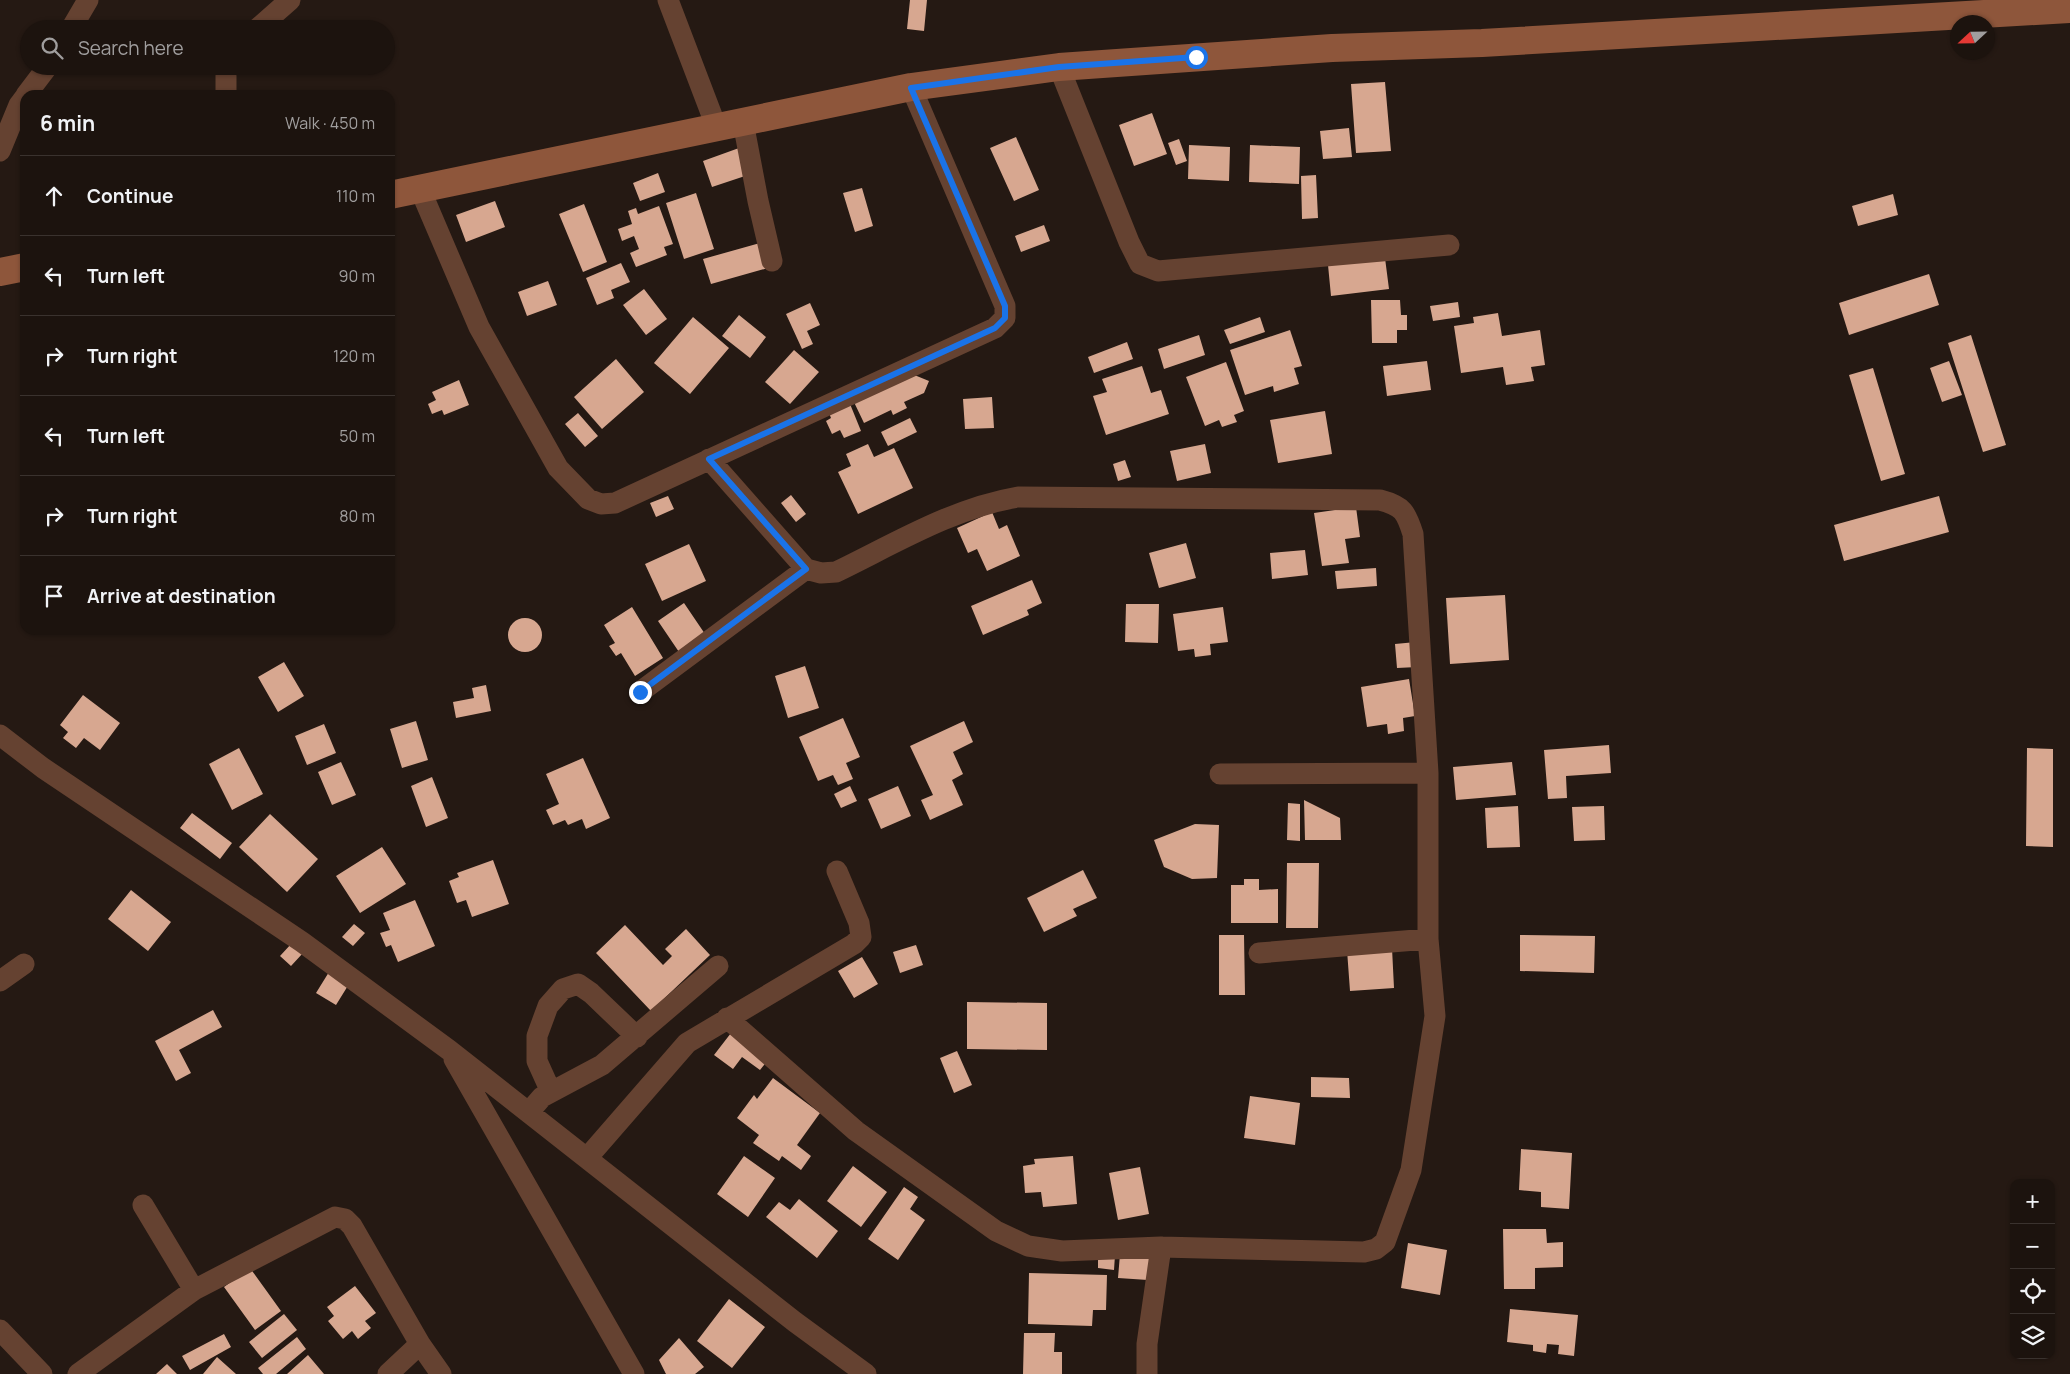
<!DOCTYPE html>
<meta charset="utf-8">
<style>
:root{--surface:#1c130e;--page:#251c17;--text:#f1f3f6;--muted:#a09e9e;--line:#3a322e}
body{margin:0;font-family:Manrope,sans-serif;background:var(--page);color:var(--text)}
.controls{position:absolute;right:15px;bottom:15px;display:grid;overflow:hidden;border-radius:10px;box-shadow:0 1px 4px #0004}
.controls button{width:45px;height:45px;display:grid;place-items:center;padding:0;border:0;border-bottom:1px solid var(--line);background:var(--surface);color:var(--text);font:25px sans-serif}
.compass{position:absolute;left:1950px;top:15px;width:45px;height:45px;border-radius:50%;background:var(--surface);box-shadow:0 1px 4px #0004;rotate:248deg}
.stop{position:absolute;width:15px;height:15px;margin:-11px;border:4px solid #1a73e8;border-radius:50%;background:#fff}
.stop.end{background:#1a73e8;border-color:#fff;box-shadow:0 1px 5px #0008}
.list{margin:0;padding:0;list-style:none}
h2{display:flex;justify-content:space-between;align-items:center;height:65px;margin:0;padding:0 20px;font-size:21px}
h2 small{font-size:16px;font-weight:400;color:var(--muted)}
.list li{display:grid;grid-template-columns:32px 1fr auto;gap:15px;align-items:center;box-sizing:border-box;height:80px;padding:0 20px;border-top:1px solid var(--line)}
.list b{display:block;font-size:19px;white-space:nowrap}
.list em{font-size:16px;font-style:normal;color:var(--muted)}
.icon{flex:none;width:28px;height:28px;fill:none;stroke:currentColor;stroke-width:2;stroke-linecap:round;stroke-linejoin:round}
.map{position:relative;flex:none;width:2070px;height:1374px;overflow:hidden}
.search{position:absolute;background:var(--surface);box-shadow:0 1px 4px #0004;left:20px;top:20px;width:375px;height:55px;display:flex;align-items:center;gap:12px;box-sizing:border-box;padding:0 18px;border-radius:28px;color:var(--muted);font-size:19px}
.panel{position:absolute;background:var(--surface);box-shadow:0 1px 4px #0004;left:20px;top:90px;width:375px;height:545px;border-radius:15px}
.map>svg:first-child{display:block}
.building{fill:#d7a790}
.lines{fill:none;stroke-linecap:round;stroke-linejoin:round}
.minor{stroke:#654231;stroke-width:21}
.secondary{stroke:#8e563b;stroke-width:28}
.route{stroke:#1a73e8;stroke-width:6}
</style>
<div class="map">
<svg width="2070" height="1374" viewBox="0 0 2070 1374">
<rect width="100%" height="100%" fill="#251913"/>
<path class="building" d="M910,0H927L924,31L907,29Z
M1385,82L1391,151L1356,153L1351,84Z
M1152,113L1167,154L1134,166L1119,125Z
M1349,128L1352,157L1323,159L1320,131Z
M1016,137L1039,190L1014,201L990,148Z
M1179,139L1187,161L1176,165L1168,143Z
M1189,145L1230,147L1229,181L1188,179Z
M1250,145L1300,147L1299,184L1249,182Z
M739,148L748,175L712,187L703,161Z
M658,173L665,192L640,201L633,183Z
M1316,175L1318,218L1302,219L1301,176Z
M862,188L873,226L855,232L843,193Z
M696,193L714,249L684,259L666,203Z
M1893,194L1898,215L1858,226L1852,206Z
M495,201L505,227L466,242L456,215Z
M584,204L607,262L583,272L559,214Z
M659,206L673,244L664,247L667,255L636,267L630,253L639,249L634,236L622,241L618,229L632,224L628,211L636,208L638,214Z
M1044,225L1050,241L1021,252L1015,236Z
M760,243L768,268L711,284L703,259Z
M1385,258L1389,289L1331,296L1328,265Z
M621,263L630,282L611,290L614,298L597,305L586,278Z
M1929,274L1939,305L1849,335L1839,303Z
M548,281L557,305L527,316L518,292Z
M644,289L667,319L646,335L623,305Z
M1371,300H1400L1401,315H1407V330H1397V343H1372Z
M1458,302L1460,317L1433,321L1430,306Z
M810,303L820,325L807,331L813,344L802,349L786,314Z
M1498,313L1502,336L1540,330L1545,365L1531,367L1534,381L1506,385L1503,367L1461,373L1454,326L1474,323L1473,317Z
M739,315L766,337L750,358L722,336Z
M693,317L729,348L690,394L654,363Z
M1260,317L1265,332L1230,344L1224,330Z
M1290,330L1302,366L1294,368L1299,384L1274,392L1273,386L1245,395L1230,350Z
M1199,335L1205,355L1164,369L1158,349Z
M1971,335L2006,445L1983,452L1948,343Z
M1127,342L1133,359L1094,373L1088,357Z
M794,350L819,372L790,404L765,382Z
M616,359L644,392L602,429L574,397Z
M1427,361L1431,390L1387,396L1383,366Z
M1949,361L1962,395L1942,402L1930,368Z
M1226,362L1244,411L1234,415L1237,422L1222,427L1219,420L1205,426L1186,377Z
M1142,366L1151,393L1161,390L1169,414L1106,435L1093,396L1107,392L1102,379Z
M1873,368L1905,474L1881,481L1849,375Z
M907,372L929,381L924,393L904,402L907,408L893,415L891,410L864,423L852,398Z
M459,380L469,405L444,415L442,410L432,414L428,404L436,400L432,392Z
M992,397L994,428L965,429L963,399Z
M848,399L861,431L844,438L840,430L832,434L826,421L831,418L827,408Z
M1325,411L1332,454L1278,463L1270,420Z
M578,413L598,436L585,447L565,424Z
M910,418L917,432L888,446L881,432Z
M868,444L874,457L894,448L913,488L858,514L838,472L851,466L846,454Z
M1205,444L1211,473L1177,481L1170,451Z
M1125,460L1131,477L1118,481L1113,464Z
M791,495L806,514L796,522L781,503Z
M668,496L674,509L656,517L650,503Z
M1939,496L1949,532L1844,561L1834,525Z
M1356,507L1360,537L1345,539L1349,563L1322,566L1314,513Z
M992,512L999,529L1007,525L1020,556L987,571L977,549L968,553L957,528Z
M1186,543L1196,578L1159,588L1149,553Z
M689,544L706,581L662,601L645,564Z
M1305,550L1308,575L1272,579L1270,553Z
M1376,568L1377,586L1337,589L1335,571Z
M1032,580L1042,603L1027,610L1029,615L983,635L971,606Z
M1505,595L1509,660L1450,664L1446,598Z
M684,603L705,634L679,652L658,621Z
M1126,604H1159L1158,643L1125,642Z
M632,607L663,658L635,676L621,653L616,656L609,646L615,643L604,625Z
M1223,607L1228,642L1210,644L1211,655L1195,657L1194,649L1178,651L1173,614Z
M508 635a17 17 0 1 1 34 0a17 17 0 1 1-34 0Z
M1416,642L1417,667L1397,668L1395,644Z
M284,662L304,696L278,712L258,677Z
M805,666L819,708L788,718L775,676Z
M1409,679L1415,716L1403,718L1404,731L1388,734L1387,724L1367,727L1361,687Z
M486,685L491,711L456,718L453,702L474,698L472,688Z
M83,695L120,723L100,750L84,738L76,748L63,738L68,732L60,725Z
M843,718L860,757L846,763L853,779L838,785L833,775L818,781L799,737Z
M416,721L428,760L402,768L390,729Z
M964,721L973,742L953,752L963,774L952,780L963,805L930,820L921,800L933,795L910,746Z
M324,724L336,753L307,765L295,736Z
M1609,745L1611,773L1566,776L1567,798L1548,799L1544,750Z
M239,748L263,794L232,810L209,764Z
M2027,748L2053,749V847L2026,846Z
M583,758L610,818L586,829L582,819L568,825L565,820L553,825L546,810L559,804L546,774Z
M341,762L356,795L332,805L318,772Z
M1512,762L1516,795L1456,800L1453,767Z
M432,777L448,818L426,827L411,786Z
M850,786L857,801L841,808L834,794Z
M898,786L911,816L881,829L868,799Z
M1304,800L1340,818L1341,840H1305Z
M1288,803L1300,804V841L1287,840Z
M1518,806L1520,847L1487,848L1485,808Z
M1604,806L1605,840L1574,841L1572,807Z
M192,813L232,843L220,859L180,828Z
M270,814L318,859L287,892L239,847Z
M1195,824L1219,825L1217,878L1192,879L1164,867L1154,840Z
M382,847L406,884L360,913L336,876Z
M493,860L509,904L472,917L466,900L457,903L449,881L459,877L457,873Z
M1287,863H1319L1318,928H1286Z
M1083,870L1097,898L1073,909L1077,916L1044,932L1027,898Z
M1244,879H1259V890L1278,889V923H1231V885H1244Z
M131,890L171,922L148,951L108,919Z
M415,900L435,946L398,962L391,945L386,947L380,933L390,930L383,913Z
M354,924L365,933L353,946L342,937Z
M625,925L663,965L672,956L665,949L686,929L710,955L651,1011L596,953Z
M1219,935H1244L1245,995H1219Z
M1520,935L1595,936L1594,973L1520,971Z
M292,943L303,953L291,966L280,956Z
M916,945L923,965L900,973L893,952Z
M1392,948L1394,988L1350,991L1347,950Z
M862,957L878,984L854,998L838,971Z
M329,972L349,984L336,1005L316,993Z
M967,1002L1047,1003V1050L967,1049Z
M213,1010L222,1027L179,1050L191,1073L176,1081L155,1041Z
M731,1033L768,1060L760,1070L742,1057L733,1069L714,1055Z
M957,1051L972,1085L954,1093L940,1058Z
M1311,1077L1349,1078L1350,1098L1311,1097Z
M773,1078L820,1113L797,1145L811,1156L801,1170L782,1156L779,1161L753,1143L759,1135L737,1118L754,1095L757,1099Z
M1250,1096L1300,1103L1295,1145L1244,1138Z
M1521,1149L1572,1153L1569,1209L1541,1207V1192L1519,1190Z
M744,1156L775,1178L748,1217L717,1194Z
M1073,1156L1077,1204L1043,1207L1041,1192L1025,1193L1023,1166L1035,1164L1034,1159Z
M853,1166L887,1192L861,1227L827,1201Z
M1140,1167L1149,1214L1118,1220L1109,1173Z
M904,1187L918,1197L910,1209L925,1220L898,1260L868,1239Z
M799,1199L838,1231L817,1258L766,1217L779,1202L790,1210Z
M1503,1229H1546L1547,1243L1563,1242V1267L1535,1268V1289H1504Z
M1408,1243L1447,1250L1440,1295L1401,1288Z
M1098,1254L1115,1255L1114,1270L1098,1268Z
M1120,1254L1150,1257L1148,1280L1118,1278Z
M250,1268L281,1311L255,1330L224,1287Z
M1029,1273L1107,1275L1106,1310H1093L1092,1326L1028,1324Z
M355,1286L376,1313L365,1321L371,1328L358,1339L352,1331L343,1339L328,1321L334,1316L327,1307Z
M729,1299L765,1327L732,1368L697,1341Z
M1510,1309L1578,1315L1574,1356L1558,1354L1559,1345L1547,1344L1546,1353L1533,1351V1345L1507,1342Z
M284,1314L297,1330L262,1358L249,1342Z
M1024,1333H1055L1054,1352H1062V1374H1023Z
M224,1334L231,1347L190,1370L182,1356Z
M297,1337L306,1349L276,1374H263L258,1368Z
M679,1338L704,1367L695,1374H666L659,1360Z
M308,1355L324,1374H287Z
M217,1357L236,1374H203Z
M167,1364L177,1374H156Z"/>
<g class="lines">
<path class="minor" d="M668,0L716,126
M71,29L88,0
M257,29L290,0
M1059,67L1129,242L1140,264L1158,271L1449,245
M26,95L48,66
M226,95V74L228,66
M743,122L758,201L772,261
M0,151L19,105L25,97
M420,189L479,327L558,468L588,499L601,504L615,503L995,328L1005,318V306L911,87
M709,459L806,569L821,573L836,572C894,544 953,508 1018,497L1380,500C1403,506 1406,512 1413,534L1428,773V939L1435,1016L1411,1170L1385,1242L1376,1249L1364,1252L1161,1247L1062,1251L1028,1246L996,1231L856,1131L727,1018
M640,692L806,569
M0,735L43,768L302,942L449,1050L795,1322L866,1374
M1220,774L1428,773
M1259,953L1428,939
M0,981L24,964
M454,1059L634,1374
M551,1092L537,1061V1036L548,1006L563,989L578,984L591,993L637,1037
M529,1112L542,1097L602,1065L718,966
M587,1158L687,1043L854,944L861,937L859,923L837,871
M143,1205L194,1290
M0,1330L42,1374
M78,1374L194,1290L335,1217L345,1219L352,1226L420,1344L441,1374
M388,1374L420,1344
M1147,1374V1344L1161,1247"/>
<path class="secondary" d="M390,195L911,87L1059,67L1332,48L1482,43L2070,9
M0,272L25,267"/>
</g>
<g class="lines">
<path class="route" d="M640,692L806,569L709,459L995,328L1005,318V306L911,88L1059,67L1196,57"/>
</g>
</svg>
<div class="controls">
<button>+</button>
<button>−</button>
<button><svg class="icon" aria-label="locate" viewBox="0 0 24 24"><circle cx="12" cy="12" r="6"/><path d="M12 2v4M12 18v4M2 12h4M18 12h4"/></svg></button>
<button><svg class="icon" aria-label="layers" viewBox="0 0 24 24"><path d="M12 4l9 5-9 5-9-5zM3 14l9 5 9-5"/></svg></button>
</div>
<svg class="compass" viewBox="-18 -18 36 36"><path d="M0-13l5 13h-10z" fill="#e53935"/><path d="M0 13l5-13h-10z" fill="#a09e9e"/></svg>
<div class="stop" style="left:1196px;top:57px"></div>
<div class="stop end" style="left:640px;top:692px"></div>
<div class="search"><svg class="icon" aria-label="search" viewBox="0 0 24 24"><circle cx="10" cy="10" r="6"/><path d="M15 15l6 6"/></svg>Search here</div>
<section class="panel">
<h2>6 min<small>Walk · 450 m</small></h2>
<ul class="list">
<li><svg class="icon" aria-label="ahead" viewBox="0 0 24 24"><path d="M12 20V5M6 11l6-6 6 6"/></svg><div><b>Continue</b></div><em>110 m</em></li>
<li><svg class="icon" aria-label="left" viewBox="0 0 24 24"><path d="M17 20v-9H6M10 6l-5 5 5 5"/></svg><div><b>Turn left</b></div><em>90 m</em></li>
<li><svg class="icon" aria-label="right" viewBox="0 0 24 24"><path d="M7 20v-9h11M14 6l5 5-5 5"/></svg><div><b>Turn right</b></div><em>120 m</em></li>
<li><svg class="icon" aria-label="left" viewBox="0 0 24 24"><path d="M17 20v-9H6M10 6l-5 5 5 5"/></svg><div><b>Turn left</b></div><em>50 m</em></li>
<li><svg class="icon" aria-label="right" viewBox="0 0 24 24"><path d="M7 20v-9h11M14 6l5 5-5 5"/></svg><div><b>Turn right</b></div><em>80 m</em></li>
<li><svg class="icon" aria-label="arrive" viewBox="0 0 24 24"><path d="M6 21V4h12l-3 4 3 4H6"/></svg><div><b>Arrive at destination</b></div></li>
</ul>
</section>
</div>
